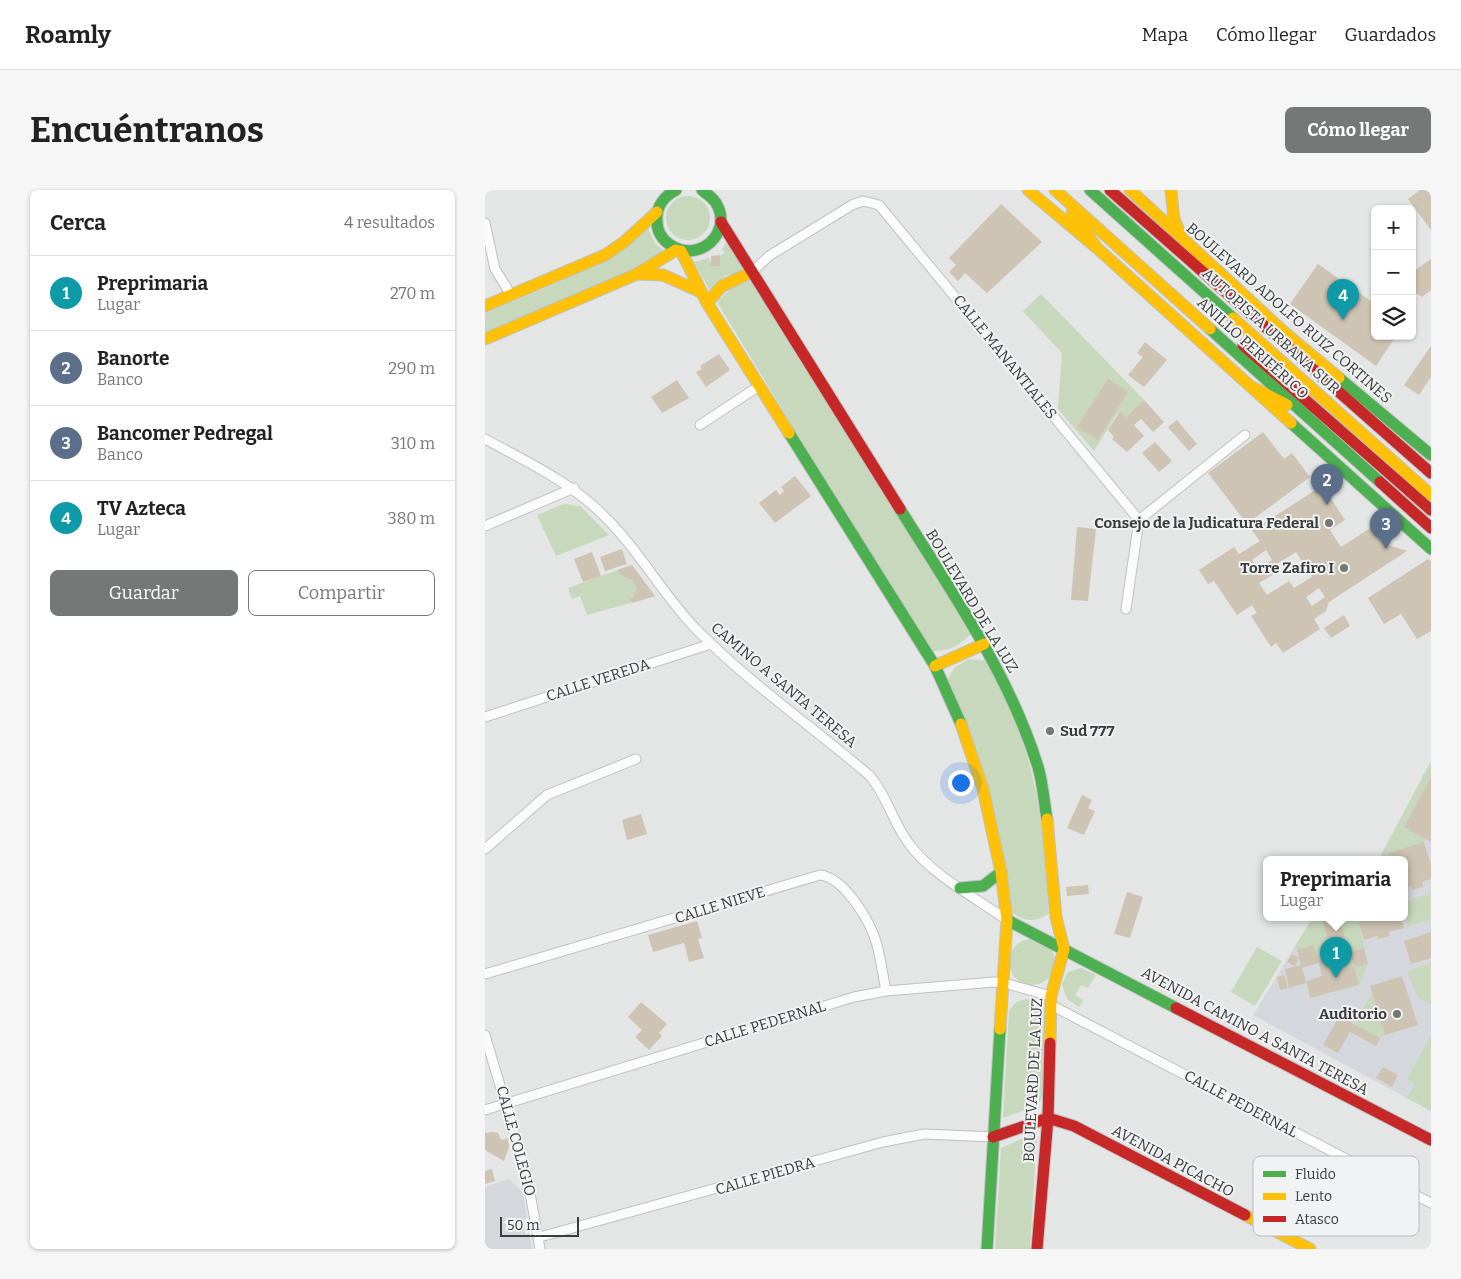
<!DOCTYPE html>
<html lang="es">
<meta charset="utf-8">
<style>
:root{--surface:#fff;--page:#f6f6f6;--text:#222;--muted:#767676;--line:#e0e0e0;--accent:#767777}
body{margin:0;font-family:Bitter,serif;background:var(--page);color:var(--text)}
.controls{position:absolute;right:15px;top:15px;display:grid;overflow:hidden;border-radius:8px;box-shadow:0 1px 4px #0004}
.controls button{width:45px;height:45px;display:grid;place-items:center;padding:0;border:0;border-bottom:1px solid var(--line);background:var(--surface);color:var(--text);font:25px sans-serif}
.scale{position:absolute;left:15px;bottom:12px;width:79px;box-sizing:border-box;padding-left:5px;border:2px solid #3b3c3c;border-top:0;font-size:14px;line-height:18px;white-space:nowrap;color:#3b3c3c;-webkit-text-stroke:4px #f1f2f3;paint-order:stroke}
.you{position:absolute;left:475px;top:592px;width:18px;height:18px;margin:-12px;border:4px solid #fff;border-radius:50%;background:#1a73e8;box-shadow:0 0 0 8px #1a73e833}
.badge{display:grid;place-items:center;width:32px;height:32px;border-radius:50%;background:var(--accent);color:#fff;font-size:16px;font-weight:700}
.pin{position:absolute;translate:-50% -41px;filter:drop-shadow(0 1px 2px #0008)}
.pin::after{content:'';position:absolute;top:26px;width:18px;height:15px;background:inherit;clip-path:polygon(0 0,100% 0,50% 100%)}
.popup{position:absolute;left:778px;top:666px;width:145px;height:65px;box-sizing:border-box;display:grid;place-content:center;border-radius:8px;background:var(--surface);filter:drop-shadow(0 1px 4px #0005);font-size:16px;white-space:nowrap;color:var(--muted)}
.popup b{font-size:19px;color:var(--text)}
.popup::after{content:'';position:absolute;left:50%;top:100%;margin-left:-10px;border:10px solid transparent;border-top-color:var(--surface)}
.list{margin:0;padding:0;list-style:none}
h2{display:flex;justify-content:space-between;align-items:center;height:65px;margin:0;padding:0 20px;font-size:21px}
h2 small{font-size:16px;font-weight:400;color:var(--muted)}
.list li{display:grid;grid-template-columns:32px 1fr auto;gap:15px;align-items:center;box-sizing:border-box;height:75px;padding:0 20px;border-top:1px solid var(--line)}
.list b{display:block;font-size:19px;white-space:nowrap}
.list p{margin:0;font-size:16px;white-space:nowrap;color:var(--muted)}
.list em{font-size:16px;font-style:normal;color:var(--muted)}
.actions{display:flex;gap:10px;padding:15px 20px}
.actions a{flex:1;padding:11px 0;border:1px solid var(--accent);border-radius:8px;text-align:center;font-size:18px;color:var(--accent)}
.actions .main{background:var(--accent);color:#fff}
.icon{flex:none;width:28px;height:28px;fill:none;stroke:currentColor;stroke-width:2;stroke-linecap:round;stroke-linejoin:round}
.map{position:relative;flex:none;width:946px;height:1059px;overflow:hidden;border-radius:8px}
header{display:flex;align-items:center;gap:30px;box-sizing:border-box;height:70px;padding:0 25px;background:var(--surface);border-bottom:1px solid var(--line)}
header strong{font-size:24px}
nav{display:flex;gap:28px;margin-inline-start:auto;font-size:18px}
.intro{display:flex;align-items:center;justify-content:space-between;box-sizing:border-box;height:120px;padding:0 30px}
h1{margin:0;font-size:35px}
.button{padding:12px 22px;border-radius:8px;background:var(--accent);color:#fff;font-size:18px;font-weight:700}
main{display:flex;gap:30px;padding:0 30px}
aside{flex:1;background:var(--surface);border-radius:8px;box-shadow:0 1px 4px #0004}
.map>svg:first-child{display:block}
.built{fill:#d4d8dc}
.green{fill:#c7d8bc}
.building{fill:#cec4b3;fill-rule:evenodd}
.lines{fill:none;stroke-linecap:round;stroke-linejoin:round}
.street-casing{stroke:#c0c1c1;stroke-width:11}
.fast-casing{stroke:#c0c1c1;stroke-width:13}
.slow-casing{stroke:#c0c1c1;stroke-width:13}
.jam-casing{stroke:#c0c1c1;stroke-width:13}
.street{stroke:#fbfbfb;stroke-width:9}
.fast{stroke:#4caf50;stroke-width:11}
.slow{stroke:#ffc107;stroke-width:11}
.jam{stroke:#c62828;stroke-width:11}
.poi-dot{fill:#767777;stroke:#f1f2f3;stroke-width:2}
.labels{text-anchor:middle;stroke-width:4;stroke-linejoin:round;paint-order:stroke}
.street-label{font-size:15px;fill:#3b3c3c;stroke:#f1f2f3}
.poi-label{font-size:15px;font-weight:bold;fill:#3b3c3c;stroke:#f1f2f3;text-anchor:end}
.key{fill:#f1f2f3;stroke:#babbbc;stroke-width:1}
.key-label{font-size:14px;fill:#3b3c3c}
</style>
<header>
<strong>Roamly</strong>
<nav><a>Mapa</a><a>Cómo llegar</a><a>Guardados</a></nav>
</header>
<div class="intro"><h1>Encuéntranos</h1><a class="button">Cómo llegar</a></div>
<main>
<aside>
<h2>Cerca<small>4 resultados</small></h2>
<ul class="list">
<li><span class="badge" style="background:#0f9aa8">1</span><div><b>Preprimaria</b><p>Lugar</p></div><em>270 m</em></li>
<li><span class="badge" style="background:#5c6f8a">2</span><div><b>Banorte</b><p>Banco</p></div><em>290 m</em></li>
<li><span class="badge" style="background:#5c6f8a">3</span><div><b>Bancomer Pedregal</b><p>Banco</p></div><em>310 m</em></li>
<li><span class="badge" style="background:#0f9aa8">4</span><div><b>TV Azteca</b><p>Lugar</p></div><em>380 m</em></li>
</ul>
<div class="actions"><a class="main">Guardar</a><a>Compartir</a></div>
</aside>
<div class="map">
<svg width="946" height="1059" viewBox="0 0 946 1059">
<rect width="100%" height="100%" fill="#e4e5e5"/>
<path class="built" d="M946,571V921L768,825L828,727H920V669H894Z
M24,989L38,1003L47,1059H0V997Z"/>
<path class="green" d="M181 28a22 22 0 1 1 44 0a22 22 0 1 1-44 0Z
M163,39L170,53L181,63L156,77L0,142V123C56,99 115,79 163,39Z
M243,50L262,80L240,86L225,101L209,72L224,68L227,76H235V66L240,63L237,59Z
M267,90L487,442C476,456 462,462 444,461L232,112L247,97Z
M556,104L659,210L641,227L634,221L609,261L573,219L577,163L538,121Z
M79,314L95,316L124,345L71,366L52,325Z
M147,375L170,406L102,425L95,406L87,409L83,398Z
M484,469L502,471C520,507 538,545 547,585C558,630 560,677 564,723C552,733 538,732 526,721L508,617L484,539L463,489L469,478Z
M946,571V587L919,637L941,649L939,652L903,663L905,669H894Z
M946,704V729L923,736L920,711Z
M828,727H834L837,730L848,767L833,770L828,756L812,760L809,758Z
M854,727H872L879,758L851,766L849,761L863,756Z
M524 772a23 23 0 1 1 46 0a23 23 0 1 1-46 0Z
M772,757L797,771L770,816L746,802Z
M866,765L869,777L883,774L874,795L869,778L855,780L852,768Z
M946,773V814L933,808L922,781Z
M596,778L611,785L603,798L596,795L590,805L598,810L594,817L582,809L577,794L583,782Z
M887,803L900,845L895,848L869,834Z
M540,809L551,811L560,818L561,900L553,915L518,928L524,821L530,813Z
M946,845V921L922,908L930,894L922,889Z
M552,942L545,1059H510L516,958Z"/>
<path class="building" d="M935,0H946V40L923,9Z
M516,14L557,52L502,103L480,83L473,91L464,82L471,75L464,68Z
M235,65V76H226V66Z
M946,69V100L937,107L927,101V82Z
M833,74L890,114V146H911L891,176L805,114Z
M660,152L682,170L659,197L643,185L658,167L652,163Z
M946,156V187L934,205L919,195Z
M234,164L245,180L221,197L211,182L217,179L215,176Z
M623,189L643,202L613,250L592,237Z
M192,190L204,208L177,223L166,207Z
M659,210L679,232L668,242L656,229L649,235L659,246L642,262L627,249L629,247L623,240L635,221L641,227Z
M692,230L712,254L704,261L683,237Z
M778,242L799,269L807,263L825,287L767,330L773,337L846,290L844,306L860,330L845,340L856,357L890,335L903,355L922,361L844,412L841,421L829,429L835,439L798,463L791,453L786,457L766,426L772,423L767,415L752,425L729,391L723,394L714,380L749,357L754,364L775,351L723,283ZM781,360L787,370L773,379L767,370ZM811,362L827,387L809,398L804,391L782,405L774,393L789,384L790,375ZM834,398L840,407L827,416L821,407Z
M670,252L687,271L674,282L657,263Z
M310,286L326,306L290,333L274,313L291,300L295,305L299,301L296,297Z
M592,337L611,339L603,411L586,410Z
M137,359L142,374L120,381L115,367Z
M107,362L116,386L98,392L89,369Z
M943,369L946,371V441L932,449L916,424L899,434L883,408Z
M147,375L170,406L147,413L145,408L150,407L148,402L153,401L147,389L139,387L132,380Z
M859,425L865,436L846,448L839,438Z
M946,587V652L919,637Z
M597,605L607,610L603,618L610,621L599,645L582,638Z
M156,624L162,644L142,650L137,630Z
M939,652L946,675V689L937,692L938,697L927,700L926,696L920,698V669H905L903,663Z
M603,695L604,704L582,706L581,697Z
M642,702L658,707L645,748L629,744Z
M854,727L863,757L849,761L851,766L879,758L883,774L869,777L866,765L852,768L855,780L869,777L874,795L825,808L822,793L804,798L800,779L816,775L812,760L828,755L833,770L848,767L837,730ZM834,773L837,786L821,791L817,778Z
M872,727H916L919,738L903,742L905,746L893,749L892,746L879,750Z
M212,731L217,748L213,749L219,768L204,772L199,753L168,762L163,745Z
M946,742V768L926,774L919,751Z
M807,764L814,768L810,776L802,772Z
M799,785L803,798L795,800L792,787Z
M917,786L933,835L900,845L885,796Z
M156,812L182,834L174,843L177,846L164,860L150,847L157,840L143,827Z
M854,826L895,848L891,856L865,842L853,863L838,855Z
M898,877L913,885L907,897L891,888Z
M8,942L13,943L16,950L23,948L24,957L19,971L0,960V943Z
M7,979L10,991L0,994V981Z"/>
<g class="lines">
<defs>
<path id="street" d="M0,33L10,79L26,105
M267,82L284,66L367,15L378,11L394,15L654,330
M215,235L274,196
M0,249C44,273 88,293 123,330C156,363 178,405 211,439C264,493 328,537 385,586C403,607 408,634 425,655C447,685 491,708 522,730
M654,330L760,245
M0,336L89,298
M641,419L654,330
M0,527L226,454
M0,659L62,605L151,569
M0,784L335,685C359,687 386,732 392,755C396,770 398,786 401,801
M566,815L946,1013
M0,845L42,986L55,1059
M0,920L369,807L401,801L509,792L519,793L566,806
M55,1047L398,952L439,944L508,947"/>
<path id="fast" d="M191,0C179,6 171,17 172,31C172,41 177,49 184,54C213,75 249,43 231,13C228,8 222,4 217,0
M605,0L748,128
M725,139L895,292
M854,188L946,265
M806,233L946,359
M304,243L450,476L476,534
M415,319C466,401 524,483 553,577C558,594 559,612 562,629
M475,698L498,696L516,682
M522,730L691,818
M502,1059L515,839"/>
<path id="slow" d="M543,0L612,58L806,233
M570,0L725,139
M645,0L799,142L854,188
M686,0L689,29L697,48
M587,23L612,58
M196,61L222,113L304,243
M152,84L178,85L216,102
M222,113L237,96L267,82
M0,116L120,65L139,52L172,22
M748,128L946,305
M0,149L152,84L191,60
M765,196L802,215
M450,476L499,454
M476,534L498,599L516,682L522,730L515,839
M562,629L571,727L579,759L566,806L565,853
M760,1025L825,1059"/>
<path id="jam" d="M625,0L946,283
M236,32L415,319
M758,155L946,320
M895,292L946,338
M691,818L946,950
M508,947L563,928L589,936L760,1025
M552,1059L563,928L565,853"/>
</defs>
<use href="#street" class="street-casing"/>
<use href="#fast" class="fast-casing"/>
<use href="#slow" class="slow-casing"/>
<use href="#jam" class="jam-casing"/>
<use href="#street" class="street"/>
<use href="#fast" class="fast"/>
<use href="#slow" class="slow"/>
<use href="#jam" class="jam"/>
</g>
<g class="poi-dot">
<circle cx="844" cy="333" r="5"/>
<circle cx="859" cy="378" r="5"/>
<circle cx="565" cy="541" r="5"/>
<circle cx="912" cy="824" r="5"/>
</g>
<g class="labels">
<g class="street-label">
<text transform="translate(804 123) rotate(41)" y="5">BOULEVARD ADOLFO RUIZ CORTINES</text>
<text transform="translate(786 141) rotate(42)" y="5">AUTOPISTA URBANA SUR</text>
<text transform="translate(768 158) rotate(42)" y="5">ANILLO PERIFÉRICO</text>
<text transform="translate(520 167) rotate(51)" y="5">CALLE MANANTIALES</text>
<text transform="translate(487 411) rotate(59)" y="5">BOULEVARD DE LA LUZ</text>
<text transform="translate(113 490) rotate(-18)" y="5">CALLE VEREDA</text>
<text transform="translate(299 495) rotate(40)" y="5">CAMINO A SANTA TERESA</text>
<text transform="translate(235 715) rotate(-17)" y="5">CALLE NIEVE</text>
<text transform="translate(280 834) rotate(-17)" y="5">CALLE PEDERNAL</text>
<text transform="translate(770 841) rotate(28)" y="5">AVENIDA CAMINO A SANTA TERESA</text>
<text transform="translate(548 890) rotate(-87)" y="5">BOULEVARD DE LA LUZ</text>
<text transform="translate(756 914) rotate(28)" y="5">CALLE PEDERNAL</text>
<text transform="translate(31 951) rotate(75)" y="5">CALLE COLEGIO</text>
<text transform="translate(688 971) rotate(28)" y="5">AVENIDA PICACHO</text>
<text transform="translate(280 986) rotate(-16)" y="5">CALLE PIEDRA</text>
</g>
<g class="poi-label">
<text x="834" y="338">Consejo de la Judicatura Federal</text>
<text x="849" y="383">Torre Zafiro I</text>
<text x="575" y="546" text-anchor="start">Sud 777</text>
<text x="902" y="829">Auditorio</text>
</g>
</g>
<rect x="768" y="966" width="166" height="80" rx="8" class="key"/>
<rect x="778" y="981" width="23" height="6" fill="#4caf50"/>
<rect x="778" y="1003" width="23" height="7" fill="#ffc107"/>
<rect x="778" y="1026" width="23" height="6" fill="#c62828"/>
<g class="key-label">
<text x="810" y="989">Fluido</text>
<text x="810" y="1011">Lento</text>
<text x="810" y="1034">Atasco</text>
</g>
</svg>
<div class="controls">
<button>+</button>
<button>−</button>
<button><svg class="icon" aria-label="layers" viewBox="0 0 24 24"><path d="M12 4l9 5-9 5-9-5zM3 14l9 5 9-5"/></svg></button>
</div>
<div class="scale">50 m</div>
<div class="you"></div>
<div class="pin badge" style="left:851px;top:788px;background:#0f9aa8">1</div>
<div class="popup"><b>Preprimaria</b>Lugar</div>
<div class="pin badge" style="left:842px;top:315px;background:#5c6f8a">2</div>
<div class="pin badge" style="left:901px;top:359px;background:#5c6f8a">3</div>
<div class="pin badge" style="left:858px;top:130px;background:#0f9aa8">4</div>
</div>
</main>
